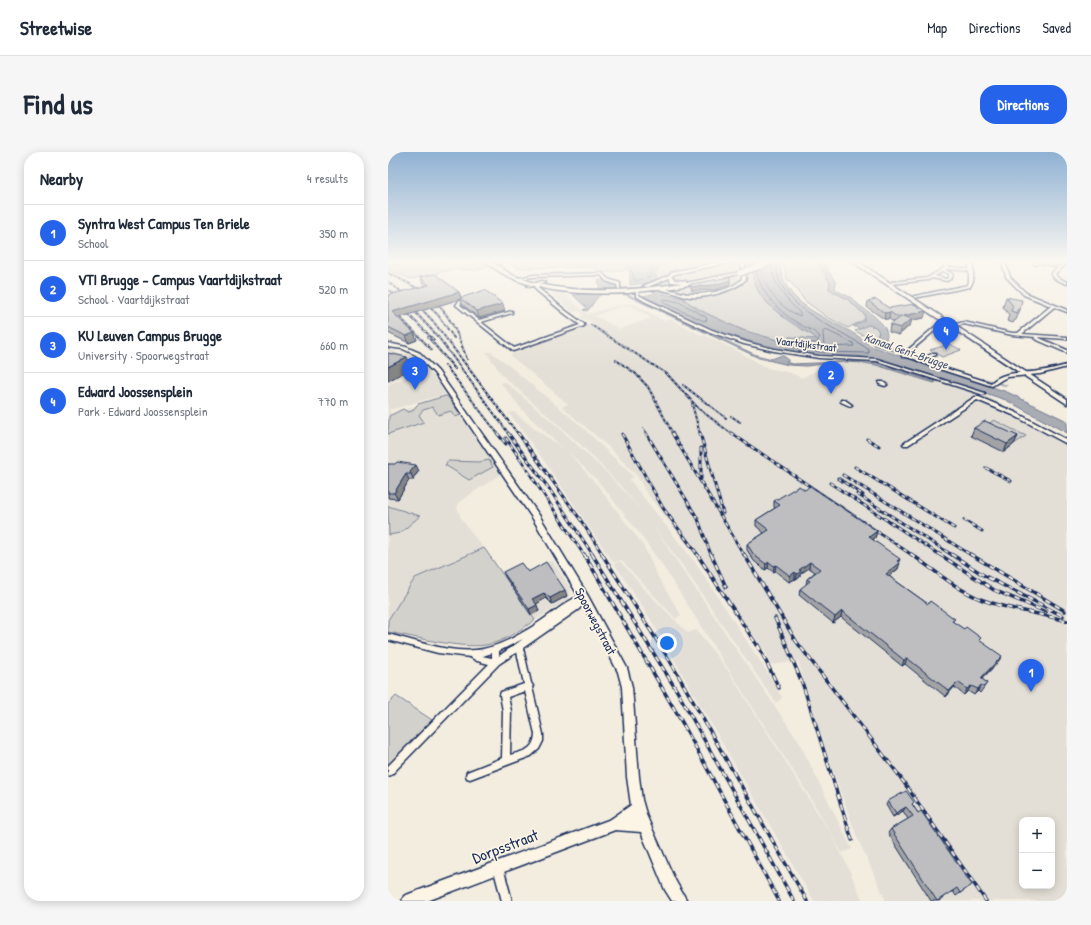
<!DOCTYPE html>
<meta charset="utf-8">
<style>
:root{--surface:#fff;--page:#f6f6f7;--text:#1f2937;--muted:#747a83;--line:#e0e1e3;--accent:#2563eb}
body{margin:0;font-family:"Patrick Hand",sans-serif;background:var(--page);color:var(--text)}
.controls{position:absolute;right:12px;bottom:12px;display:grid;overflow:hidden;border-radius:8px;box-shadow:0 2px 10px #0003}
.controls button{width:36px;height:36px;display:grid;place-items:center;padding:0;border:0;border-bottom:1px solid var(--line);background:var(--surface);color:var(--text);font:20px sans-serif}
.you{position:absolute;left:279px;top:491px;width:14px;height:14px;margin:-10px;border:3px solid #fff;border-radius:50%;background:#1a73e8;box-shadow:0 0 0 6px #1a73e833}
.badge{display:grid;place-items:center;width:26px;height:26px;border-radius:50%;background:var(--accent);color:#fff;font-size:13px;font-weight:700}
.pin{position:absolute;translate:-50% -33px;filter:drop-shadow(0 1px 2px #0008)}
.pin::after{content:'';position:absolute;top:21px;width:14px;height:12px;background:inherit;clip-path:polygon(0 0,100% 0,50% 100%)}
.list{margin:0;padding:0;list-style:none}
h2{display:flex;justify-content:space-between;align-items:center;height:52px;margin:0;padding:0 16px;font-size:17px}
h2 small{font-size:13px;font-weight:400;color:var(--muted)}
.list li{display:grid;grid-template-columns:26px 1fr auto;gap:12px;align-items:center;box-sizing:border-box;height:56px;padding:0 16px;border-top:1px solid var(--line)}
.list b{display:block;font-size:15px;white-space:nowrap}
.list p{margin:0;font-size:13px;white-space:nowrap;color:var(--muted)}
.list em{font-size:13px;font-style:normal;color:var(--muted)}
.map{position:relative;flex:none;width:679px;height:749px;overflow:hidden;border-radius:16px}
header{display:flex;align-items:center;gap:24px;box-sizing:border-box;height:56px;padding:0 20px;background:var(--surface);border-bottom:1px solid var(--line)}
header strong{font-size:19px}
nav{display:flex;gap:22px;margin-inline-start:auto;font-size:14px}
.intro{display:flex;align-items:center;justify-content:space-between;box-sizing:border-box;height:96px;padding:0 24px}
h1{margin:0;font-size:28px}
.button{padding:10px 18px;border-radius:16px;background:var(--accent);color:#fff;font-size:14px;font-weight:700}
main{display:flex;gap:24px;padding:0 24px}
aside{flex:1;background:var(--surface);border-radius:16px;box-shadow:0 2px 10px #0003}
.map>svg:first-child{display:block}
.built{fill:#e3dfd6;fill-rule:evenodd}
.green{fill:#d3d1cc;stroke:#778095}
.water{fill:#a9acb3;stroke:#707a91}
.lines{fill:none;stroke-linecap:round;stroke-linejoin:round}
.shore{stroke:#546180;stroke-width:1}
.canal{fill:#a9acb3;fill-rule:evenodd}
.street-casing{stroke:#1b2f5e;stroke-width:3}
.secondary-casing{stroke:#1b2f5e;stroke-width:3}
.primary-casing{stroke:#1b2f5e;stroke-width:3}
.street{fill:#fcf5e5;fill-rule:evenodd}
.secondary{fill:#fcf5e5;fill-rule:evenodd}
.primary{fill:#fcf5e5;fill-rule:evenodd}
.rail-far2-casing{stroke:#1b2f5e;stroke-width:2}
.rail-far1-casing{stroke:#1b2f5e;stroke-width:3}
.rail-casing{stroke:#1b2f5e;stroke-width:3.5}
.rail-far2{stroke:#fcf5e5;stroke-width:1;stroke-dasharray:2.5;stroke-linecap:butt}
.rail-far1{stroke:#fcf5e5;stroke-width:1.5;stroke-dasharray:4;stroke-linecap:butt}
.rail{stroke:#fcf5e5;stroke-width:2;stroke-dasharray:5.5;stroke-linecap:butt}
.primary-bridge-casing{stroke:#1b2f5e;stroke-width:8;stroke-linecap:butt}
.primary-bridge{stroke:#fcf5e5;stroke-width:5.5}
.wall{fill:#a3a3a5;stroke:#1b2f5e}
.shaded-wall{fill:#858586;stroke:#1b2f5e}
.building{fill:#bebec0;stroke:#1b2f5e}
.labels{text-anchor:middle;stroke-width:3.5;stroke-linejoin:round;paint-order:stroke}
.far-street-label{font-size:11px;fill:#1b2f5e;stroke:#fcf5e5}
.far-water-label{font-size:12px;font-style:italic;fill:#465478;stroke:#fcf5e5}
.street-label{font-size:13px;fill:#1b2f5e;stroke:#fcf5e5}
.near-street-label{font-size:16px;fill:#1b2f5e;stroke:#fcf5e5}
</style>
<header>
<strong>Streetwise</strong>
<nav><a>Map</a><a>Directions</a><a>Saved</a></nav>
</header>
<div class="intro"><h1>Find us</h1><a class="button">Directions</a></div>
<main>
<aside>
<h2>Nearby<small>4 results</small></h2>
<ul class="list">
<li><span class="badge">1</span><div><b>Syntra West Campus Ten Briele</b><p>School</p></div><em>350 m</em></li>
<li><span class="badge">2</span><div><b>VTI Brugge - Campus Vaartdijkstraat</b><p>School · Vaartdijkstraat</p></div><em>520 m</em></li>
<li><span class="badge">3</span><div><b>KU Leuven Campus Brugge</b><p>University · Spoorwegstraat</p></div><em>660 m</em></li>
<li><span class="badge">4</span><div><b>Edward Joossensplein</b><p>Park · Edward Joossensplein</p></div><em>770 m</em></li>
</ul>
</aside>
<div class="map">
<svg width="679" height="749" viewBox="0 0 679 749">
<rect width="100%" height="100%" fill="#f3ede0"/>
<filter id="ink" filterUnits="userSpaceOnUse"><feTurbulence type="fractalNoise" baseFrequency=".025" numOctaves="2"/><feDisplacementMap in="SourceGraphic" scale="8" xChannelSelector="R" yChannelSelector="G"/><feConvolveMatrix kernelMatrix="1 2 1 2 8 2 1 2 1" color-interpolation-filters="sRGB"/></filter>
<g filter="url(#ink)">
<path class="built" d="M166,140H174L199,162L232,153L246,152L277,169L283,167L313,183L315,182L352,200L379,216L403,221L414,226L450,207H473L492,210L595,242L679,285V749H498L469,685L442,611L410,509L384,513L376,497H369L324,428L300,394L257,339L249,324L222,296L174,255L180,252L122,203L204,170L192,166L195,163L191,159L185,160L165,143ZM233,154H243L263,166L232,177L207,164ZM634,668H664V734H634Z
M0,196L13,203L20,201L30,208L33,215L0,232Z
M98,200H103L114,208L193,274L246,325L241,327L309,413L383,526L394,546L388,551L294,413L265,374L411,590L464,697L454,701L422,645L274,413L252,382L210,329L180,300L210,334L255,393L270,425L293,463L288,467L233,408L225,410L152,303L121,261L126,260L147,277L175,296L136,260L113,231L117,230L168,273L222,324L253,358L232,333L192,292L115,224Z
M39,215L58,242L1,258L3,262L59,244L113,322L71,350L69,356L74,368L115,422L132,414L139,421L164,408L183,437L180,448L147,468L143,463L0,479V233Z
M232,409L258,439L300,481L308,478L339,517L443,682L459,713L475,749H426L263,468L226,411Z"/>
<path class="green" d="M0,109H91L99,115L88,118L66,117L51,120L49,124L46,122L23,127L0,117Z
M119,109H244L238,118L210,121L208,116L199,115L128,116Z
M283,109H365C360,147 401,171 429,186L426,188L401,185L397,190L362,181L348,175L318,161L293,146L278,143L262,130L269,127L267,120L271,115Z
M395,109H429L442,131L441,137L459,147L477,163V167L460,176L439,165L417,149L401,128H399Z
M480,173L488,175L491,180L485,192L477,184L467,179Z
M562,192L573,198L554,205L542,198Z
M57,244H59L73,263L67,265L63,259L50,263L45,255L35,258L31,263L36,270L0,282L1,264L15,257L20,260L24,259L30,252Z
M606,268L638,284L626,292L594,276Z
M101,308L105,315L81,328L57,313L60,309L91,310Z
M0,354L32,364L12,381L1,383Z
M96,396L147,468C132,478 116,490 98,493C71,497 28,485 0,480V468L27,426Z
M8,544L44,568L0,613V552Z"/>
<path class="water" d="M136,109H283C275,112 263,117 269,127L258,131L242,133V122L238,114L232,112L183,113Z
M365,109H392C393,160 454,167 483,194L619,240L679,269V281L618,248L522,216L490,207L469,204H432L374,193L326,178L255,144L270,141L294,146L311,158L354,178L397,190L401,185L429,187C403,166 359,152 365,109Z
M429,109H435L448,131L447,136C451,141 455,141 460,144C465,146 468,151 472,154C482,161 510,178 494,193L518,200L505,199L486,193L491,180L488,175L480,173L472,177L465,174L476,169L477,163L459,147L441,137L442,131Z
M215,128L239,142L368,203L384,207L394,203L401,208L398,210L404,212L477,209L489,211L548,230L546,231L488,213L476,211L455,210L418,214L401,213L371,206L238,143C231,142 215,138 209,146C205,150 204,155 199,159L195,158L199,156L185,143L209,141L212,133L210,129Z"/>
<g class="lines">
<path class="shore" d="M236,109L241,112L247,129L262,125L264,116L273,109
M373,117C376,137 393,157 412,164V161C398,147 386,134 383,114
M368,119C374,143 392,161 413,173C420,177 427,179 432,185L428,191L403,189L400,192L401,195L432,200L481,201V198C452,176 408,164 392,130C389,125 389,118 388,112
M277,147L291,150L318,165L319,168L316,169L276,151L275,148Z
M438,178L465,191L466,194L436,195L435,180Z"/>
<path class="canal" d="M254,124H256L271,141L275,143V145C266,143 260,132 254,126Z
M594,226H596L620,233L618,234H617L594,228Z"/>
<defs>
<path id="street" d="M111,109H114L112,112L110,111Z
M555,109H559V115L581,117V109H585V129L582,135L526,146V144H527L580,133L581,129V119L559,117L557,118L565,122L564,126L559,129L544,126L540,128L504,132L502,131L504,130L539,126L556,116ZM555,119L561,122V125L558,127L547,124Z
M614,109H617L622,125L638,141L679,158V160L666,155L634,182L679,185V187L649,185L679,198V201L647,187L646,186L648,185L624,183L576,172L568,174V172L576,170L624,181H630L663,154L636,143L618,125Z
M650,109L672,114L677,109H679V111L667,122L669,125L679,130V132L667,127L663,122L670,115L652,111L647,113V111Z
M214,121L220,127L232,131V137H230L229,133L218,129L213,123L145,125L128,128L126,127L145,123Z
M154,129L157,130L151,132L152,133L150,135V136L178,159L196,172V174L125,199L68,153L71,149L82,146V148L73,151L72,153L91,168L124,159V161L93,170L126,196L192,173L176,161L148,138L146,135L148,133L141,135L139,134Z
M248,139H250L251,143L258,147L324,178L358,190L386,197L431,204L489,207L597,241V242H593L489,209L431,206L386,199L356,192L322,180L256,149L248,144Z
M555,168L558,169L519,202L533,207L546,201H548V203L536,208L541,211L603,231C616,218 634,222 651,219C661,218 670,215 679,213V215L652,222L620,225L615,227L604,234L539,213C531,209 522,204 514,205V203Z
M491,230H495L499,233L497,234L491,232Z
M587,245H591L629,261L679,288V292L625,263L589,248L520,293H516L515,292Z
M453,248H457L464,253L462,254L453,250Z
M197,444L199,445L200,447L191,457L135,496L143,531L145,534L144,535L155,582V589L151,597L143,604L82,627L79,626L78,623L79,620L114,606L115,559L112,543L113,540L136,532L129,500L111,512L3,623L0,624V614L101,512L89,509L82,505L50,501L0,488V482C29,489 65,503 95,497C114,493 131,483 147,473C160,465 172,454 185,447C189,446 193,445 197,444ZM135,487L111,504V499ZM104,501V506L94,504H95ZM137,539L147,582C146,598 136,599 122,603L123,559L120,545Z
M110,710L113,712L115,715L124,749H114L105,715L107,712Z"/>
<path id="secondary" d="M337,109H351L357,112L358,127C348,139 309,150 295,143C299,141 305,142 310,142C325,141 343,138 354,127V114L348,111H340L287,122L282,125L280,124L284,120Z
M0,191L18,195L32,201L50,219L151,363L200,444L239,516L244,535L251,625L254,648L259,665L287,728L299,749H284L277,738L253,680L227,678L39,749H14L16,744L21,742L223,667L243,653L239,625L234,535L230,520L194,450L145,367L46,221L28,203L15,197L0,195Z"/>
<path id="primary" d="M97,109C107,109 115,118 124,123C134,127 146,131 156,133C201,142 249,138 294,131L283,130L281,126L260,135L255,134L282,123L287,128L298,129V131L352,120L354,121L327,128L279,137L299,142L300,143L297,145C289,142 279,138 271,138C261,138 250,140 240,141C193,143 135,142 97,109Z
M463,109H469L679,247V252Z"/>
</defs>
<use href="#street" class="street-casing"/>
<use href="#secondary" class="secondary-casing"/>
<use href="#primary" class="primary-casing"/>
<use href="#street" class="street"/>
<use href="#secondary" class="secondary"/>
<use href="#primary" class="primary"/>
<defs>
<path id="rail-far2" d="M0,121C24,132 50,146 63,170C70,181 74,195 79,207
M0,130L24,147L45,169L130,282
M0,137L30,163L51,186L121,282
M34,148L50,163L66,186
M0,153L44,198
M15,157L46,188
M203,173L279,222L311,257L344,282
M40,185L67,217
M228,208L247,221L260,235L285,282
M57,213L110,282
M295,233L338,266
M304,252L312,282
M343,264L352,270
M256,277L259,282"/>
<path id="rail-far1" d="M109,281L118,292
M120,281L162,338L205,403
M130,281L192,367L215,403
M258,281L310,367L323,403
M284,281L356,403
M312,281L335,361
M343,281L524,403
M234,282L275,356L310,403
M118,286L196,403
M479,287L491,294
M313,296V327
M467,315L566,376
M598,316L623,329
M455,323L583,403
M450,326L475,343
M442,331L552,403
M469,342L564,403
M576,368L594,379"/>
<path id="rail" d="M196,402L295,572L391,749
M204,402L289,539L406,749
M214,402L282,509L419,749
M309,402L372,498
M323,402L338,435
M356,402L408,489L510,622L598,749
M523,402C546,418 569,438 595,448C622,458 651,461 679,469
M551,402L606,438L658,460
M563,402L597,424L675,464
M582,402L677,459
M387,466L415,533L464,688
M370,493L391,536"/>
</defs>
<use href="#rail-far2" class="rail-far2-casing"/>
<use href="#rail-far1" class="rail-far1-casing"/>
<use href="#rail" class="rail-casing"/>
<use href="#rail-far2" class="rail-far2"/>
<use href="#rail-far1" class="rail-far1"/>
<use href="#rail" class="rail"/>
<defs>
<path id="primary-bridge" d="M352,121L386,109"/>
</defs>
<use href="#primary-bridge" class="primary-bridge-casing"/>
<use href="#primary-bridge" class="primary-bridge"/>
</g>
<path class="wall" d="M32,125L71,140L73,145L117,159L91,166L74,152L72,147L10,166L26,181L29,188L21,191L0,181V143L37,134L35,132Z
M618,145L632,158L628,168H627L625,171L619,169L621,163L615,155Z
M480,149L501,156L536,166L524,168L522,173L511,183L501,180L502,173L506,170L501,167H496L479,155Z
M586,276L630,284L626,292L616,300L583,284Z
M0,312L31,319L25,326L26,328H21L10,347L0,346Z
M417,338L489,379L487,386L485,388L511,410L510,417L501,424L592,489L610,510L594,527L599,531L592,541L590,539L586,543L580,539L576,543L566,535L558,545L517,512L514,514L453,465L445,471L411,443L412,437L418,433L419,427L427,420L421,416L412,422V425L408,428L407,427L401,430L387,419L385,420L380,416L377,418L366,409L359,398V392L376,381L368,374V368L387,356L386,355V349Z
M115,420H140L179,444L164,452L158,446L148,452L151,459L143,463L118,426Z
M500,649L524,652L579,736L568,744L565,739L551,749H543L500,681L503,677L520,667L515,659L505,665L498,653Z"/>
<path class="shaded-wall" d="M342,128V133L327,138L304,139L303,135Z
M71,140L73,147L72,146V147L7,167L4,160Z
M115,152L117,159L91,166L89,159Z
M538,159L536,166L524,168L522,173L511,183L515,164Z
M502,160L501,167H496L497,161Z
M26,181L29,188L21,191L18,184Z
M19,205L24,216L0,229V215Z
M630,284L626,292L616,300L619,292Z
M28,313L31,319L25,326L22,320Z
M18,322L21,328L10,347L6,341Z
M489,379L487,386L480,391L481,385Z
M512,407L510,412L512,411L510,417L496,428L498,422L509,409Z
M381,410L380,416L377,418L378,412Z
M422,410L421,416L412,422V425L408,428L409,422L411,418Z
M388,413L387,419L385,420L386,414Z
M407,420V427L401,430L402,424Z
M177,438L179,444L164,452L162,446Z
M156,441L158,446L147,453L144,447Z
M149,453L151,459L143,463L141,457Z
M454,459L453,465L445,471L447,465Z
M614,504L610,510L589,532L593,526Z
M519,506L517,512L514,514L516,508Z
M570,530L558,545L561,539Z
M593,533L590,539L586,543L590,537Z
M583,534L580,539L576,543L579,537Z
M518,655L515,659L505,665L508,661Z"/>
<path class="building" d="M47,122L71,140L4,160L26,181L18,184L0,175V143L41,133L32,125Z
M342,125V128L327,133L303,135V132Z
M97,138L115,152L89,159L72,146Z
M618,145L634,148L632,158L631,157L629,161L623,159L625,154Z
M488,147L501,156L526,152L538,159L515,164L524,167L512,176L502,173L514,164L509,165L502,160L497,161L480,149Z
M0,201L19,205L0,215Z
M597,269L630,284L619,292L586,276Z
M9,310L28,313L22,320L23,322H18L6,341H0V312H7Z
M411,334L417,338L422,334L489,379L481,385L512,407L509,409L512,411L498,422L540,452L542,449L567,467L564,469L576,477L578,475L593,486L591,488L614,504L593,526L599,531L596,535L593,533L590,537L583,534L579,537L570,530L561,539L519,506L516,508L454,459L447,465L412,437L422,429L419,427L432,417L422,410L411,418L413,419L409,422L407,420L402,424L388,413L386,414L381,410L378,412L366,403L359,392L381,378L368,368L392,353L386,349Z
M158,410L177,438L162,446L156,441L144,447L149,453L141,457L115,420L133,411L140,420Z
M518,639L526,650L524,652L530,661L533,659L584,733L572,741L569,736L549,749L503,677L525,664L518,655L508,661L500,649Z"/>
</g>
<linearGradient id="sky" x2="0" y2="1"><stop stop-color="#8fb1d3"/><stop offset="0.51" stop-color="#faf7f1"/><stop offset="1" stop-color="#faf7f1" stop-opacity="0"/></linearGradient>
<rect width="679" height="214" fill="url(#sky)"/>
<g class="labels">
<g class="far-street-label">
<text transform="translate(418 192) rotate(7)" y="4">Vaartdijkstraat</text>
</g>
<g class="far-water-label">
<text transform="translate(518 199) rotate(19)" y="4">Kanaal Gent-Brugge</text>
</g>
<g class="street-label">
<text transform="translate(208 469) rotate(62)" y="5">Spoorwegstraat</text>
</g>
<g class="near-street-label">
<text transform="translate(117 694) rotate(-21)" y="6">Dorpsstraat</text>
</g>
</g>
</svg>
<div class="controls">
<button>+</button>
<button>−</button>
</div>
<div class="you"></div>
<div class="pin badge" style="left:643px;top:540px">1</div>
<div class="pin badge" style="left:443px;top:242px">2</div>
<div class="pin badge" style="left:27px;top:238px">3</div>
<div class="pin badge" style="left:558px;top:198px">4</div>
</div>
</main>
